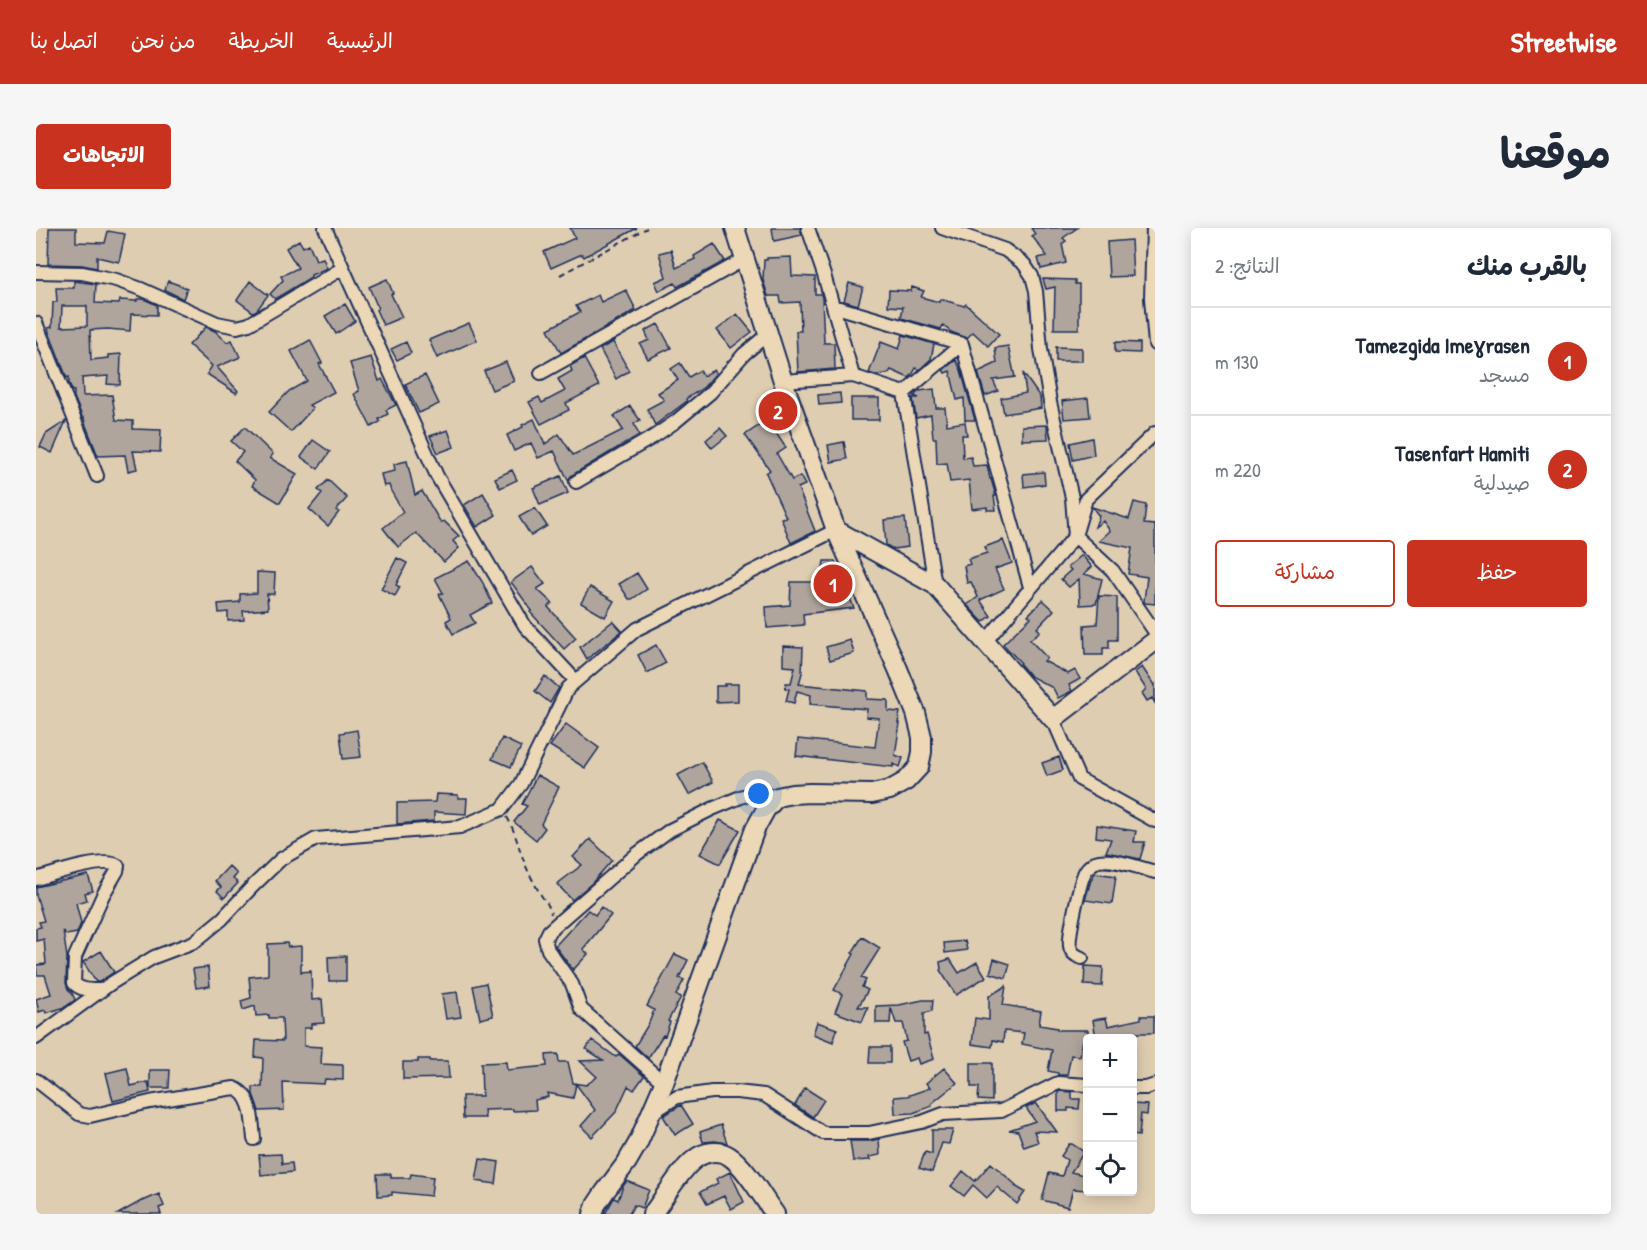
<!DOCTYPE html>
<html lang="ar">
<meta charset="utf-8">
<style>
:root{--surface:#fff;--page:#f6f6f7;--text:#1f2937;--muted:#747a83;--line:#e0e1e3;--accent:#c8321e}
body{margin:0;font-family:"Patrick Hand","Playpen Sans Arabic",sans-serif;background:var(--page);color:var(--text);direction:rtl}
.controls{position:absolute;right:18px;bottom:18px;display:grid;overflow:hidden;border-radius:6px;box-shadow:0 3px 15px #0003}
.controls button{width:54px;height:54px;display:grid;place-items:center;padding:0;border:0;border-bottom:2px solid var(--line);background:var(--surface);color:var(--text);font:30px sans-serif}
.you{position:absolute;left:723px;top:566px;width:21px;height:21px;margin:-15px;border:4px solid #fff;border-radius:50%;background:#1a73e8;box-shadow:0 0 0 9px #1a73e833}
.badge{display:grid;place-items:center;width:39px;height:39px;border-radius:50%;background:var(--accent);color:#fff;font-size:20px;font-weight:700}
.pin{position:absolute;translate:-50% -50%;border:3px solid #fff;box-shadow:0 2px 6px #0006}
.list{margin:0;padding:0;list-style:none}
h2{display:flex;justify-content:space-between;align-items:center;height:78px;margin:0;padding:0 24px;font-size:26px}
h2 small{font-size:20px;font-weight:400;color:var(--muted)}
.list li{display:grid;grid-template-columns:39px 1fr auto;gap:18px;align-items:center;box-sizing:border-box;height:108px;padding:0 24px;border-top:2px solid var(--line)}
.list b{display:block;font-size:22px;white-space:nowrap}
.list p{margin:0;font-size:20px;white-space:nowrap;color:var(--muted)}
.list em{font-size:20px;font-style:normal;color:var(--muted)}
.actions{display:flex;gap:12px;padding:18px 24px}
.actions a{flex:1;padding:14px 0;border:2px solid var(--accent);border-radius:6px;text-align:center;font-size:21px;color:var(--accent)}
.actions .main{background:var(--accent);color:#fff}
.icon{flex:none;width:33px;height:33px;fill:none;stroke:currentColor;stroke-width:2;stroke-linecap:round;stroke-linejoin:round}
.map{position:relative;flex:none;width:1119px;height:986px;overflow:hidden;direction:ltr;border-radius:6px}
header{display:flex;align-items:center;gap:36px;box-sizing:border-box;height:84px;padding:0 30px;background:var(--accent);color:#fff}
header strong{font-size:28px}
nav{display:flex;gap:33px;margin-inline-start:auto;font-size:21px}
.intro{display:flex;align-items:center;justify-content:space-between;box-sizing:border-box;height:144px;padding:0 36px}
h1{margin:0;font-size:42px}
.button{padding:15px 27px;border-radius:6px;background:var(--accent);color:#fff;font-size:21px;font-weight:700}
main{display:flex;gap:36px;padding:0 36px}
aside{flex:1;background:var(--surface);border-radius:6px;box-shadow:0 3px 15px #0003}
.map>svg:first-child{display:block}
.building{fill:#afa59c;stroke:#1b2f5e;stroke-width:1.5;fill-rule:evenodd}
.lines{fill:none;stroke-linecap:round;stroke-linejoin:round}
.street-casing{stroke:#1b2f5e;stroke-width:16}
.secondary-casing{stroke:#1b2f5e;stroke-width:22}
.path{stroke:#1b2f5e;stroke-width:2;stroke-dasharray:6 4.5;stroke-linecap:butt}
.street{stroke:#ecd7b6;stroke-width:12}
.secondary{stroke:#ecd7b6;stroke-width:18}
</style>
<header>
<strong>Streetwise</strong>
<nav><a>الرئيسية</a><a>الخريطة</a><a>من نحن</a><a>اتصل بنا</a></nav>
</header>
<div class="intro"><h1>موقعنا</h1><a class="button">الاتجاهات</a></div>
<main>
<aside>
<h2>بالقرب منك<small>النتائج: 2</small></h2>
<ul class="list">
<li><span class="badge">1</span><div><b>Tamezgida Imeɣrasen</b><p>مسجد</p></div><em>130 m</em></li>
<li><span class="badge">2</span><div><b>Tasenfart Hamiti</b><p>صيدلية</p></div><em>220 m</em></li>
</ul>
<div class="actions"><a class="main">حفظ</a><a>مشاركة</a></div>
</aside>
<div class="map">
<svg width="1119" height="986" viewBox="0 0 1119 986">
<rect width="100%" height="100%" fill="#dfcdb1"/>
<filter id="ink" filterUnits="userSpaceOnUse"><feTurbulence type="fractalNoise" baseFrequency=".0167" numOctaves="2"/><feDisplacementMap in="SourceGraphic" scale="12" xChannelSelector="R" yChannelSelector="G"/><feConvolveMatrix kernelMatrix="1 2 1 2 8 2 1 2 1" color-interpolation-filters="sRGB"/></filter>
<g filter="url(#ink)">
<path class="building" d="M13,0H40V14L69,15L72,3L89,6L83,34L61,29V40L46,37L12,36Z
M534,0H601L548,29L546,26L515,40L508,24L539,10Z
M736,0H764L766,7L738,13Z
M995,0H1041L1027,10L1030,13L1026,16L1030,35L1005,41L1002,30L1011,28L996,8L999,6Z
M263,12L267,19L273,16L280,32L287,30L291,40L275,47V49L239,71L234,66L247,52L245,48L262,40L250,20Z
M1095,12L1097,48L1073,49L1071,14Z
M678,16L689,33L641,59L639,55L623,63L619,54L630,49L623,25L635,22L640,40L659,31L658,28Z
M755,29L756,48L779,49V66H785L786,70L788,115H798L799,141L762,144L760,103H765L764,74L745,75L744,68H732L727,52L728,32H731V30Z
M351,51L357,65L355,66L366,89L347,97L340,82L342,80L333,59Z
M1007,51L1039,52V56H1043V101H1018L1019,59L1010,61Z
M38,53L60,56L59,75L83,76L84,72L101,73V71H108L121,77V87L95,86L94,103L72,101L54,102L55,132L72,130V127L85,126L84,157L71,156L72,148L46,150L47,168L76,167L80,192L97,193V201L125,202L124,224L97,223L101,241L92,243L89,227L62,228L49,195L48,190L47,191L38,169V163H36L33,155V149L31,150L13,104L12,100L16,99L17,74H21L20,60H38ZM26,78H51V98L25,99Z
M132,53L151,60L147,71L129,62Z
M214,53L232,67L221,82L217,84L201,72Z
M813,55L827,59L822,77L808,73Z
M876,59L888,63L885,69L903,74L904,71L928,78L930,76L963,106L952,118L937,104L931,110L915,104L907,97L905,101L865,90L867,79L852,78L853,62L875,63Z
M590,62L600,82L525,125L512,101L544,84L540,78L562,67L565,74Z
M309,76L319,93L300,106L289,88Z
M701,86L716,104L695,120L681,102Z
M433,95L441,112L401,130L393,112Z
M622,96L635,120L612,131L604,116L613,112L609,103Z
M170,99L179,103L191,114L196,112L204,129L181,139L202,163L200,165L171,146L176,138L153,117Z
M867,107L898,116L895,131L883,142L880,140L876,147L873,150L855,142L852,146L839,147L833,145L845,114L863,121Z
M274,112L286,135L283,136L298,164L273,177L277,180L255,204L233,184L253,163L271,153L255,123Z
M370,114L375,125L361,132L355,121Z
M577,114L593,143L580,151L564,121Z
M1079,114L1104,115V125L1079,124Z
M972,118L979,149L957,152L962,163L949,168L942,144L961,135L959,120Z
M1020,119L1046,120V133H1020Z
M335,129L343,153L346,151L360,177L350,182L352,186L343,191L344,194L335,199L318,166L323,163L314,135Z
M548,130L563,158L530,175L533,182L505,196L493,174L503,169L506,175L529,163L522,151L536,143L534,138Z
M920,132L925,142L939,192H929L928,170L921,172L914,143L909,145L907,142Z
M470,134L478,153L456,162L448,143Z
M644,135L653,149L664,142L667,148L678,142L680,145L668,159L650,171L651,173L619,197L611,181L628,172L622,165L642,152L635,141Z
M987,145L1004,169L1005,180L968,186L965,170L990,165Z
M389,147L403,176L383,185L369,156Z
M898,161L900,180H909L911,197L929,194L931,207H926L927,230L935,229L937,238L951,237L954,251H955L960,268H958L960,282H951V279L936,281L933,252L914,254L911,235L901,236L900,210H897L895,187L880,190L877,170H883L878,168L883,163Z
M804,165L805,175L783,177L782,167Z
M815,170H843V192H815Z
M1052,170L1054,189L1028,191L1026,173Z
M741,175L748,189L736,199L750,220L741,226L756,252L764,248L769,257L762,260L779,303L755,315L745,290L750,289L730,245L734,242L709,207L736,189L731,182Z
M594,178L604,192L598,196L603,207L536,247L532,252L518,223L502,230L495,215L478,223L471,207L487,199L486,197L498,191L509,216L523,206L537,227L587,202L578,188Z
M30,193L16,225L4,219L10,206Z
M1011,197L1012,211L986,212V198Z
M209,199L237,226L234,230L261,246L244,275L216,258L219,252L199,233L207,224L195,213Z
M684,200L691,208L676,220L670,212Z
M412,202L418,219L402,225L394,208Z
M1056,210L1058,227L1037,232L1034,215Z
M277,212L294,224L282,241L265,229Z
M808,214L811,231L795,234L792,217Z
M371,233L379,267L386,263L405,295L408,293L423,308L417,313L423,320L408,334L380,305L362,319L347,300L367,284L355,263L353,257L348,258L345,246L359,243L358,236Z
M476,242L481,252L464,260L459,250Z
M1008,244L1009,256L988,259L987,246Z
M525,248L532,265L504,277L497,260Z
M292,252L311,270L300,282L303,284L292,298L273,281L286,265L282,262Z
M447,265L460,287L441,299L428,277Z
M1098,274L1110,277L1108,296L1119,297V376L1109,375L1108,373L1111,349L1092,346L1096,320L1063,313L1074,303L1067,293L1059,299L1063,288L1056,279L1093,291Z
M499,280L511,298L495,308L483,289Z
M869,290L872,319L857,321L850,317L848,292Z
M967,312L976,335L959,341L968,361L944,372L955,388L947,394L931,377L942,369L935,354L931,355L928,338L934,336L932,331L951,325L949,319Z
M1046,327L1056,339L1048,346L1066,351L1060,376L1044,377L1043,351L1033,359L1025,351L1035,342L1032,339Z
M361,330L371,335L360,357L364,359L359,368L345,361Z
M433,333L447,355L456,375L434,387L439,395L417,406L410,393L415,390L403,366L407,365L399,350Z
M788,333H799L818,380L767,386L768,397L731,400L730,379L754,377L755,354H785Z
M496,339L509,356L501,361L516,375L512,379L540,410L528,421L494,384L496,383L475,354Z
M221,344L239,345L238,366H231L232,381L207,383L208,392L192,393V384L183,385L182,376L204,374V366L221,365Z
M601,345L611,361L596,371H593L583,356Z
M554,359L578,373L569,389L545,375Z
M1063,368L1081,369V412H1073V420H1067V427H1049L1048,397L1061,396Z
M1007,372L1018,382L1001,400L1004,403L994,412L1011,430L1008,433L1032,446L1039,442L1044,451L1033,457L1036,463L1022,470L1017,460L994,448L984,436L985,435L967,416L995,389L992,387Z
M577,393L586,403L551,431L544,419Z
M814,412L818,425L794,432L790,419Z
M620,417L630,435L611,445L602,427Z
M747,418L767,419L766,445L763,456L831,463V471L852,472V483L864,484L862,495H864L859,527L867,530L864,539L857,536V539L760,528L762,511L839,519L843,490L830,489L831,481L774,476L775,467L761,463L758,475L750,473L753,461L749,460L750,455H755L759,439L747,438Z
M1106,439L1118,457L1119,456V475L1116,470L1111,473L1106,465L1110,461L1099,444Z
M509,448L523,460L514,475L499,463Z
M689,456H702V473L680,474V458H689Z
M530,496L563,520L549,540L514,518Z
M321,502L325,529L307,531L304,505Z
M466,510L485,519L475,539L456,531Z
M1023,529L1027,542L1011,548L1006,535Z
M666,534L677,554L653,567L642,547Z
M501,547L523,559L505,596L509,600L500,612L478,594L491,578L486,576Z
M400,566L422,567V570H431L430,586L398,584V593L361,596V575L399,574Z
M684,592L704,602L684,636L664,626Z
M1061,597L1100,603L1098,614H1109L1104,631L1070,624L1075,611L1060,609Z
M554,611L576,632L556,655L536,672L521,656L546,637L537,629Z
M193,638L201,646L197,651L202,655L188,670L181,663L185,659L179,653Z
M1059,645L1080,648L1076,676L1049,672L1055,652Z
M52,647L57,663L49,665L51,672L40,675L45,695L41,705L30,707L27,703L31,729L30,755L32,761L36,765L39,772L29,779L10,785L9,782L3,784L0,771L15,766L9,747H1L0,737L10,736L8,711L0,713V700L5,699L3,694L8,693L0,667V659Z
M565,679L575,687L547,721L552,726L537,742L519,718L552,682L559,687Z
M826,709L844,720L825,750L830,752L826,759L832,762L822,779H832L826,794L799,784L806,766L798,762L818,726L816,725Z
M929,713L931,722L909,725L908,715Z
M251,715L252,719L265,718V744L275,743L276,772L286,771L288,795L275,796V800H268V818L286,819L285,836L307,837V852L289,851L288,856L247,854L248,882L223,883L217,866V859H226L227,830L219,829L220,812L247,813L246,790H233V787L220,788L219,778L207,782L205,773L215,770L213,749L232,747V716Z
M65,723L78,744L63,754H60L47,734Z
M639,726L652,732L643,750L648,752L640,767L645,769L632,793L634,794L629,808L627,807L612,830L599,818L613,795L618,782L611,778Z
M310,728V753H293L292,729Z
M914,731L923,745L941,734L950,749L920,767L904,742L905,741L904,734Z
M958,731L974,736L970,750L954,745Z
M1049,738L1067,739L1066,758L1048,757Z
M172,739L174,758L160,760L157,741Z
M450,755L457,788L444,791L437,758Z
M970,758L967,777L1005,783L1003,797L1021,800V802H1052V812H1047L1044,828L1035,827L1031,847H1022V845L1012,843L1016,822L986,816L988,805L968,803L967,814L957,812L956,819L936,816L939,790L953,792V768Z
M421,764L425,789L410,791L406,766Z
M887,772H897L896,783L888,785V807L891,806L898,831L883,836L881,830L872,833L866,814L871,813L867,795H860L855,780L854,795H840V778L863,777Z
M1105,788H1118V805H1099L1100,809L1091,810H1060L1057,792L1070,790L1072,798L1105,791Z
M781,794L801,801L797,814L777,806Z
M556,812L580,829L583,826L608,848L598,862L592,858L580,884L556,909L545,898L559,882L540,856L537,870L511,865L512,869L499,872L500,882L477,883V881L448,882L449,890H427L426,868H446L445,835L470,834L471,842L511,838L510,827L522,826L523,834H532L537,855L550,857L561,849L544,833L567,832L550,821Z
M834,819H854V835H833Z
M382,831H394V833H412L413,850L367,851V834H382Z
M935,835H956V873L942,872L943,859H935Z
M91,840L95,858L112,854L114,864L77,873L70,845Z
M908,840L921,855L895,876L896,878L877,885L859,886L858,869L871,868L894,860L890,855Z
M114,842H134L133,860H114Z
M769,860L788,872L777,889L759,877Z
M1024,863L1036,864V871H1044L1043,881L1032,880V883H1022V864Z
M1000,875L1021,904L998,903L1002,914L988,919L982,903L973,902L999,893L990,880Z
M1096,876L1112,877L1111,887L1105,886L1103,908L1096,907Z
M645,877L657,896L639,907L627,888Z
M685,897L691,915L679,913L667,914L664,904Z
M896,902H917L913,916L906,915L896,944L883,940L889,924L896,926Z
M843,911L844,927L833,929L834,932L817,933L814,913H833Z
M1033,916H1036L1048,924L1035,944L1052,948V962L1037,961L1032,979L1006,972L1013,945L1026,948L1031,932L1025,928Z
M245,926L246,936L256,935L257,944L225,947L223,927Z
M444,931L463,934L460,956L440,953Z
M955,935L980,957L979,958L989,964L981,976L961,959L951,970L937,957L928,968L915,958L927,943L939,953Z
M694,944L708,974L695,981L688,968L671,976L664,964L682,955L680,951Z
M341,946H355V950H374L375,946L397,949L395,968L356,964V967L342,968Z
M591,953L613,962L606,980L598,977L593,986H569L578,970L582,972L587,958Z
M123,966L128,978L123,980L125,986H82L107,972V973Z"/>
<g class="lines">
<defs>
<path id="street" d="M289,0L401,248L489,398L540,453
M906,0L969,22L988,36L996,48L1000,63L1005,121L1014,174L1036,270L1039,308L1077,343L1119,404
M1117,0L1115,70L1119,116
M0,44L46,45L80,52L105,61L181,95L201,99L213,96L307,40
M797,78L926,116L994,359
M0,95L61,248
M505,145L709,31
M817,148L868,165L899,357
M747,153L817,148L788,47L772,0
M868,165L926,116
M540,254L617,209L639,194L674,165L708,126L732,106
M949,414L1039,308L1050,271L1119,205
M1017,491L1043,551L1119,593
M0,651C17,646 69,628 82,638L81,643L67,667L39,729L38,755C45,763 56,762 66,762
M1046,730C1040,728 1035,725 1034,718C1032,709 1044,653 1049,644C1050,641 1056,636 1059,634C1073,628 1104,640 1119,644
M0,810L74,756L118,729L158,714L186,691L216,659L245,631L280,611L424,599L466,581L485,556L532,460L601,401L800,302
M0,852L43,886L54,888L114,874L198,860C217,867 216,893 218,911
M628,855L545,781L536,756L512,722L509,711L513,703L523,694L601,626L634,602L676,581L707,568L725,565L741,569
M1096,860H1110L1119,857
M616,885L641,869L676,864H701L728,867L787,905H833L886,894L907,886L965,883L1022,855L1052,857"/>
<path id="secondary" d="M800,302L899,357L1017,491L1119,413
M557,986L560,977L568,965L591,934L602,915L628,855L719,601L730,581L741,569L756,566L774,565L836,566L854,562L870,553L883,539L886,524V509L880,485L862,441L800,302L747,153L699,0
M616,986C628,971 644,942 659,931C668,924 682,921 693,928C709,938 727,970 739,986"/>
</defs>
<use href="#street" class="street-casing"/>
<use href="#secondary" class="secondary-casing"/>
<path class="path" d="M524,47L611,0
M471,589C479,603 482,618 488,633C490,640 503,665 507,670C512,676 513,678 515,686"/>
<use href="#street" class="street"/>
<use href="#secondary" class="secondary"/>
</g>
</g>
</svg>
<div class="controls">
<button>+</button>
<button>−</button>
<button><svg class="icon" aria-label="locate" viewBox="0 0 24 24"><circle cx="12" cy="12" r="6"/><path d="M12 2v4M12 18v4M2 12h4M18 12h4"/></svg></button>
</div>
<div class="you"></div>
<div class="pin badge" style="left:797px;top:356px">1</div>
<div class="pin badge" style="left:742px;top:183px">2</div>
</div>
</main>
